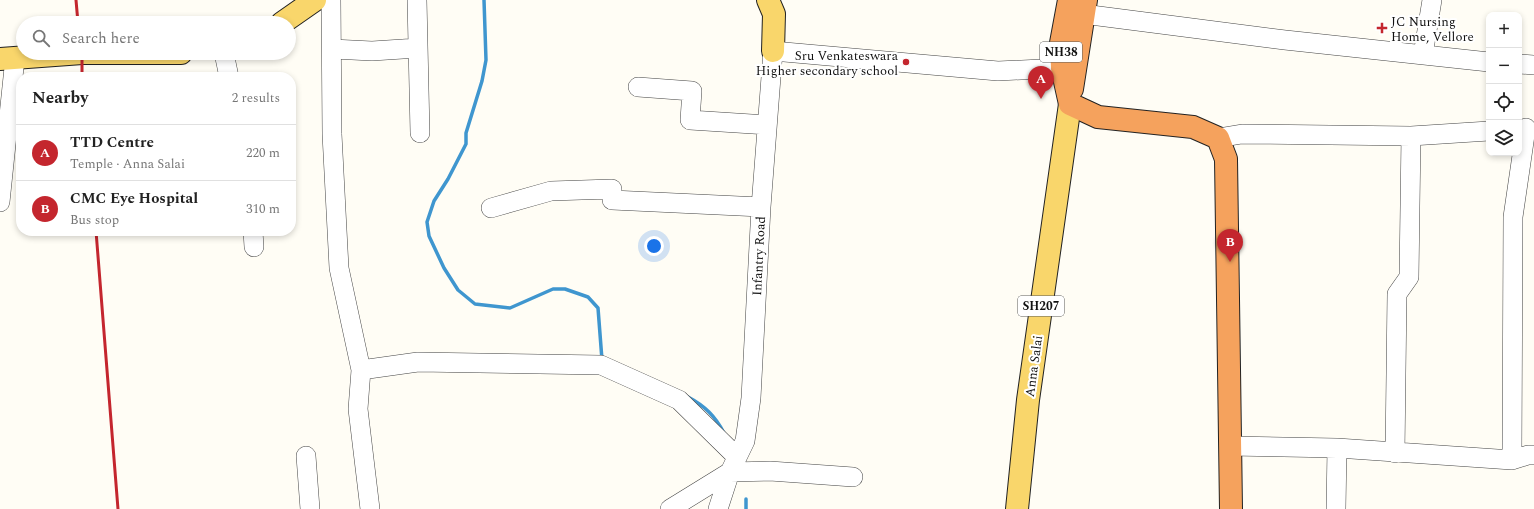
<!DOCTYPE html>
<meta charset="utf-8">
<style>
:root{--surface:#fff;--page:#f6f6f6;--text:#222;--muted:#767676;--line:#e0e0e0;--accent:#c4262e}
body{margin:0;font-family:Spectral,serif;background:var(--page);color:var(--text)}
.controls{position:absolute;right:12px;top:12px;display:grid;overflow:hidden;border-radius:8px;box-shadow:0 2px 6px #0003}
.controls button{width:36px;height:36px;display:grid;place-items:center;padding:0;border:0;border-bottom:1px solid var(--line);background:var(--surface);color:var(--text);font:20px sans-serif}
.you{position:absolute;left:654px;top:246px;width:14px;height:14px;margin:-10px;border:3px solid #fff;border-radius:50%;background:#1a73e8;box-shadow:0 0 0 6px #1a73e833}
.badge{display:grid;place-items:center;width:26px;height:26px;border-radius:50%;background:var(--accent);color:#fff;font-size:13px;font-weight:700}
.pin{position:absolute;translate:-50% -33px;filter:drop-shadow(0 1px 2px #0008)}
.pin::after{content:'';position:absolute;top:21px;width:14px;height:12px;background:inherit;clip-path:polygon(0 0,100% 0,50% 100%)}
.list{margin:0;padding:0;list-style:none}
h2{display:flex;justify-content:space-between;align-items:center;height:52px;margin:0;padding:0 16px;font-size:17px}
h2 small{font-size:13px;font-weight:400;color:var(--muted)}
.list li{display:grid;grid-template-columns:26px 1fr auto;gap:12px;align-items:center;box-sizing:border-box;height:56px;padding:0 16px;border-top:1px solid var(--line)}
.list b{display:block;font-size:15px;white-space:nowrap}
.list p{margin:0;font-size:13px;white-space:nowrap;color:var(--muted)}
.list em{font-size:13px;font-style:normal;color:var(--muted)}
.icon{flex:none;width:22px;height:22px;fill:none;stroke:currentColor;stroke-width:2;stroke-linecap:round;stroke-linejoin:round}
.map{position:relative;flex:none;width:1534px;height:509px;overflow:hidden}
.search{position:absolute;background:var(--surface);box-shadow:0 2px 6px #0003;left:16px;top:16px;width:280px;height:44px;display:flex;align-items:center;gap:10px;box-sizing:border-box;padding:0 14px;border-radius:22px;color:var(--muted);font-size:15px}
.panel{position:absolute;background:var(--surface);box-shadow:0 2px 6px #0003;left:16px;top:72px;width:280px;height:164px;border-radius:16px}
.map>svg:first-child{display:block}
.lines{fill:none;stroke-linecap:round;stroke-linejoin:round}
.stream{stroke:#3f96cf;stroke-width:3.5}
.minor-casing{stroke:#444;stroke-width:20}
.major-casing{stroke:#222;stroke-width:24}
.highway-casing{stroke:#222;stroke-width:24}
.minor{stroke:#fff;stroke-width:19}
.major{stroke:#f9d66b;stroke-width:22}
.highway{stroke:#f5a25d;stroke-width:22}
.rail{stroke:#c4262e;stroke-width:3}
.poi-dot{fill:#c4262e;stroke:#fff;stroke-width:1.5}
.labels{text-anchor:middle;stroke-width:4;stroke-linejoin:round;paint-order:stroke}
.shield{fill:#fff;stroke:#585858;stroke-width:1}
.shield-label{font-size:12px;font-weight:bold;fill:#111}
.poi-label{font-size:13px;fill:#111;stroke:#fff;text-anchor:start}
.street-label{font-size:13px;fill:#111;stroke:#fff}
</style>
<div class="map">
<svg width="1534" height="509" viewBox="0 0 1534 509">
<rect width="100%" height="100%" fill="#fffdf5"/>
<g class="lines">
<path class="stream" d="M484,0L486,60L482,81L466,133V144L448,179L434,201L427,222L429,236L444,268L458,290L475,304L510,308L553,289H565L588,297L598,308L602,360
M688,397C705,406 715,416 724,433
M746,499V509"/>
<defs>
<path id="minor" d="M331,0L332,134L339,268L361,370L358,409L370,509
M417,0L420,133
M1083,14L1285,40L1489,62
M332,49L372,51L418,48
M224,53L229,77
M1423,55L1432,0
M1519,64L1534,65
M638,87L692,91L690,120L767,125
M1411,136L1489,131
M1218,138L1242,134L1411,136L1409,277L1397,294L1395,453
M0,202L15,58
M491,208L551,191L612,189V200L761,207
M253,231L254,247
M361,370L418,362L601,365L679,400L737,457
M1230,446L1337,448L1512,460L1528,455H1534
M306,456L310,509
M1512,460L1513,217L1526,128
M670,509L730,472L770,471L853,477
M718,509L730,472L745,441L751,398L761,207L773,51L998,71L1062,68
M1336,509L1337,448"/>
<path id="major" d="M768,0L774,14L773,51
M282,23L315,0
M0,59L82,53H181
M1017,509L1028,400L1070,104"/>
<path id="highway" d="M1069,0L1061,43L1062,68L1070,104
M1072,89L1086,0
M1070,104L1098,117L1193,127L1218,138L1226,159L1231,509"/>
</defs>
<use href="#minor" class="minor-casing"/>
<use href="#major" class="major-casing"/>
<use href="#highway" class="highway-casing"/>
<use href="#minor" class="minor"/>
<use href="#major" class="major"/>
<use href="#highway" class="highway"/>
<path class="rail" d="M76,0L78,23
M82,53V77
M96,231L118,509"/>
</g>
<g class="poi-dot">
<path d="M1380 22h4v4h4v4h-4v4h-4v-4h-4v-4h4z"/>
<circle cx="906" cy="62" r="4"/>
</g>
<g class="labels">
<g class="shield">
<rect x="1040" y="42" width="42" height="20" rx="3"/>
<rect x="1018" y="296" width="46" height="20" rx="3"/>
</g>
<g class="shield-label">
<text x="1061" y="56">NH38</text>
<text x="1041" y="310">SH207</text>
</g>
<g class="poi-label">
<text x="1391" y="26">JC Nursing<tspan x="1391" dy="15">Home, Vellore</tspan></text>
<text x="898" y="60" text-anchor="end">Sru Venkateswara<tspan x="898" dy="15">Higher secondary school</tspan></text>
</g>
<g class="street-label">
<text transform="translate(758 256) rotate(-87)" y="5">Infantry Road</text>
<text transform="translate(1033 366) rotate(-82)" y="5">Anna Salai</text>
</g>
</g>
</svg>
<div class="controls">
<button>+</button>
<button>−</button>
<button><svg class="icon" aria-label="locate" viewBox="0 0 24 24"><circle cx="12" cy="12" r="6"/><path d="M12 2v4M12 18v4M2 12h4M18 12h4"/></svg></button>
<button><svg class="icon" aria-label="layers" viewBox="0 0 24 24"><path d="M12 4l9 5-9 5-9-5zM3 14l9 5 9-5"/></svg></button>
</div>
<div class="you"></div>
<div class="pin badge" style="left:1041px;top:99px">A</div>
<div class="pin badge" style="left:1230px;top:262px">B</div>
<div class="search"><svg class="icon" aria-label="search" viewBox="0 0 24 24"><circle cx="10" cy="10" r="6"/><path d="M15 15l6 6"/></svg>Search here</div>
<section class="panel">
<h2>Nearby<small>2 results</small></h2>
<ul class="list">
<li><span class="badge">A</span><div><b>TTD Centre</b><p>Temple · Anna Salai</p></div><em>220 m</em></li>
<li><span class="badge">B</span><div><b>CMC Eye Hospital</b><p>Bus stop</p></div><em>310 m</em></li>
</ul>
</section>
</div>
